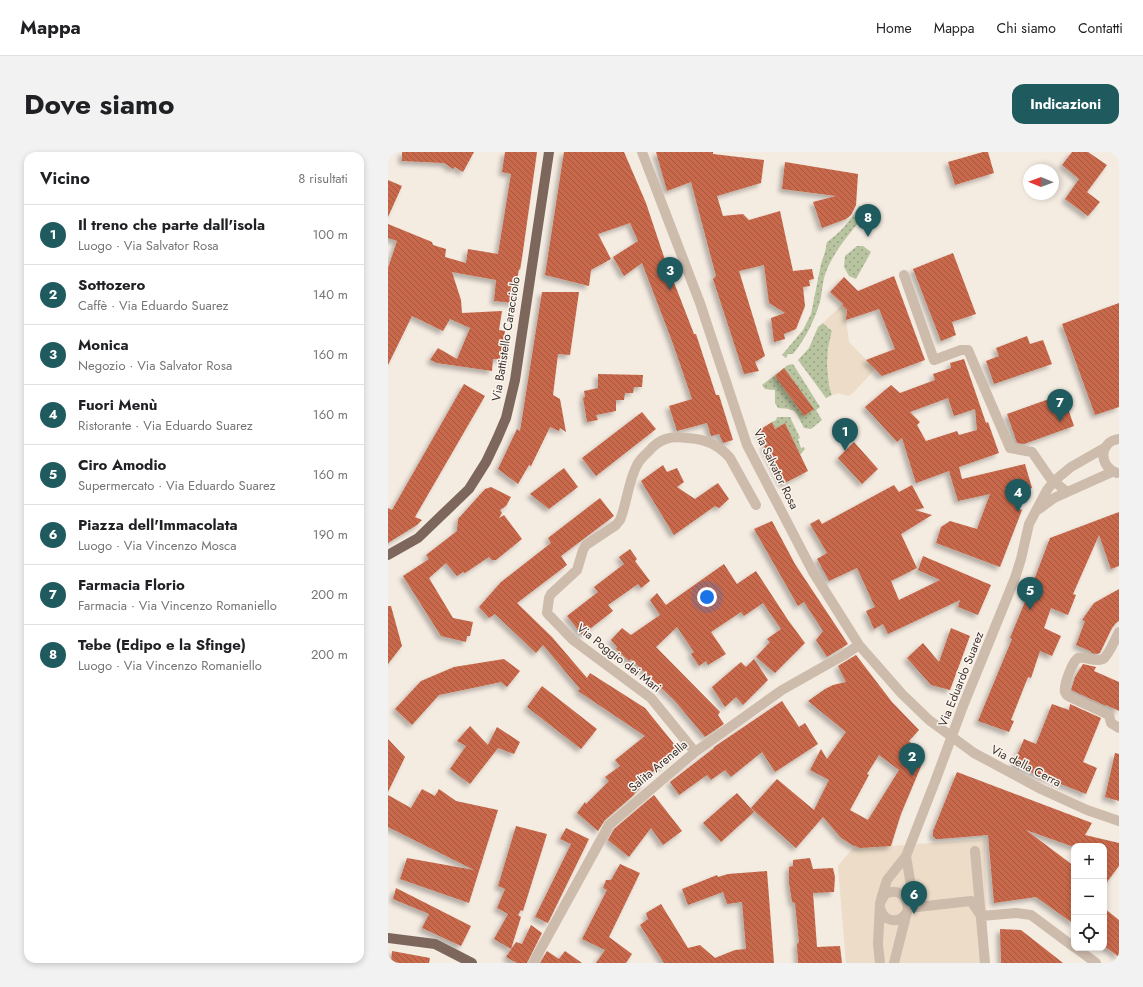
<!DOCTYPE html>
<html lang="it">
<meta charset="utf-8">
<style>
:root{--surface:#fff;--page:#f2f2f2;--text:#202124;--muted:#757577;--line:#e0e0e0;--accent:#1f5a5e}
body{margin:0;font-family:Jost,sans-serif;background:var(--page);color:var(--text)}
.controls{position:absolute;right:12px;bottom:12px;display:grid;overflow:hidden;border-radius:8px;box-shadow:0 2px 6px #0003}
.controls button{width:36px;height:36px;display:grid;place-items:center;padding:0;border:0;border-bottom:1px solid var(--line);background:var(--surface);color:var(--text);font:20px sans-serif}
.compass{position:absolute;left:635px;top:12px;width:36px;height:36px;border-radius:50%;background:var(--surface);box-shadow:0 2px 6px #0003;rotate:271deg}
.you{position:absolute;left:319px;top:445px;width:14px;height:14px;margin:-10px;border:3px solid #fff;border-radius:50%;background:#1a73e8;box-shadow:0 0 0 6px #1a73e833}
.badge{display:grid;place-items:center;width:26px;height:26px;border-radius:50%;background:var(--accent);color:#fff;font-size:13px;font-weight:700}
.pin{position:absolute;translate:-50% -33px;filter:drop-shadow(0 1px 2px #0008)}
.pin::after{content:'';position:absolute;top:21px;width:14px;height:12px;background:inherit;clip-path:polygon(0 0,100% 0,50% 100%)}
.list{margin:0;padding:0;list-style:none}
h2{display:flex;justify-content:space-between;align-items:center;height:52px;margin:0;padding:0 16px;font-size:17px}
h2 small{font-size:13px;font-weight:400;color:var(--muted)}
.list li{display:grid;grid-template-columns:26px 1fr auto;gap:12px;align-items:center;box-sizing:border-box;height:60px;padding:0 16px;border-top:1px solid var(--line)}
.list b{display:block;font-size:15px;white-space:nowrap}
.list p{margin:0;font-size:13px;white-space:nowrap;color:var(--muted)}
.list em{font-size:13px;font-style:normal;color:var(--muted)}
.icon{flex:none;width:22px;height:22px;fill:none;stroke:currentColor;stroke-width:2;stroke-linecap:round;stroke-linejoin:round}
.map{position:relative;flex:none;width:731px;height:811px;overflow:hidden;border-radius:12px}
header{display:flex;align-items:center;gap:24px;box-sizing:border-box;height:56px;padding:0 20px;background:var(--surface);border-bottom:1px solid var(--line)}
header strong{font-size:19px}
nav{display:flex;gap:22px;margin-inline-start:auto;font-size:14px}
.intro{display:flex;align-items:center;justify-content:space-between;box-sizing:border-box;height:96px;padding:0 24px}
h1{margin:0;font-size:28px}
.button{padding:10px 18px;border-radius:12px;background:var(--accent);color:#fff;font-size:14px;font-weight:700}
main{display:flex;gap:24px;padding:0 24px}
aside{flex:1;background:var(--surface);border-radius:12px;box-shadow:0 2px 6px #0003}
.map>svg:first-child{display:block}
.grass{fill:url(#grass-dots)}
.plaza{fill:#ecdcc8}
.building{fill:url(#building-back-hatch);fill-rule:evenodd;filter:url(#shadow)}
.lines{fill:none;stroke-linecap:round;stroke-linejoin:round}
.minor{stroke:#cdbbac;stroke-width:10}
.major{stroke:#7d675c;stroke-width:10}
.minor-bridge{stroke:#cdbbac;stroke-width:10}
.labels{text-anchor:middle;stroke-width:3;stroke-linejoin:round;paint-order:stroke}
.street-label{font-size:12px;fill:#3b302b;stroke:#fbf5ee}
</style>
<header>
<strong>Mappa</strong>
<nav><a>Home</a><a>Mappa</a><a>Chi siamo</a><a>Contatti</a></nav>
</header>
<div class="intro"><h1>Dove siamo</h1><a class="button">Indicazioni</a></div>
<main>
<aside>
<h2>Vicino<small>8 risultati</small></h2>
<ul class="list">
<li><span class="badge">1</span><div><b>Il treno che parte dall'isola</b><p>Luogo · Via Salvator Rosa</p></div><em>100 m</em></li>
<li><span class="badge">2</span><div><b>Sottozero</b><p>Caffè · Via Eduardo Suarez</p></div><em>140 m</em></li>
<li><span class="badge">3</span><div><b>Monica</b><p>Negozio · Via Salvator Rosa</p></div><em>160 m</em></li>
<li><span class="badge">4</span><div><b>Fuori Menù</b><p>Ristorante · Via Eduardo Suarez</p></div><em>160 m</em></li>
<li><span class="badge">5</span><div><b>Ciro Amodio</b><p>Supermercato · Via Eduardo Suarez</p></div><em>160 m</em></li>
<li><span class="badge">6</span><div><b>Piazza dell'Immacolata</b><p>Luogo · Via Vincenzo Mosca</p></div><em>190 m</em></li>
<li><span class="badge">7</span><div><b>Farmacia Florio</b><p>Farmacia · Via Vincenzo Romaniello</p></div><em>200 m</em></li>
<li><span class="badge">8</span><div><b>Tebe (Edipo e la Sfinge)</b><p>Luogo · Via Vincenzo Romaniello</p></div><em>200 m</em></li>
</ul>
</aside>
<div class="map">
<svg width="731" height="811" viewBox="0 0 731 811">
<defs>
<pattern id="grass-dots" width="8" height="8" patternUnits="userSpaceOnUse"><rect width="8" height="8" fill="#b8c4a0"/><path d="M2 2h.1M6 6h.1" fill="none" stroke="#97a083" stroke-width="1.8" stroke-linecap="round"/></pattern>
<pattern id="building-back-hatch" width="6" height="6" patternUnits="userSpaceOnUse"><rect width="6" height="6" fill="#c8694b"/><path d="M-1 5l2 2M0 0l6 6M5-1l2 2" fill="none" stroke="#a4573f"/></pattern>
<filter id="shadow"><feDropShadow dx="-3.5" dy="3.5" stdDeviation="2" flood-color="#0004"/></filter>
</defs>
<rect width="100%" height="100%" fill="#f4ebe1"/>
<path class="grass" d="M471,54H487C468,72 443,101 436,126C434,134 434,142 432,150C426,169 418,186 405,202H400L398,206L394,203L415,178L423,162L433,112L437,100L439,90C453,80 462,69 471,54Z
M469,94H475L483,100L468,127L461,124L456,115L457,104Z
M435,171L444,179C439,201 438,221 444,243L438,246L410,208L421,196L430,175Z
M405,212L432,255L428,258L434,268L423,277L416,276C407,259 410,257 390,256L387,251V238L377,237L374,233L400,213Z
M389,265H402L412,286L410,287L413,296L416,295L417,297L412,303L397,271L387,277L384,270L388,268Z"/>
<path class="plaza" d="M454,153L459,158L458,168L461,190L487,217L465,241L460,244L451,241L444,243L441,234L439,213L440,196L444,179L435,171Z
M597,687L600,811H458L450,714L466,695L503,694Z"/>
<path class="building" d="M14,0H86L75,20L67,15L65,17L56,11L14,9Z
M117,0H149L134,106L132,118L131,117L127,139H129L127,151L106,149L108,128L64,120L73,148L74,161L114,159L111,178L117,179L113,207H105L104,219L49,211L42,208L50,196L69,207L82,176L62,167L55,179L24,164L0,213V116L9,89L0,86V72L44,90L45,93L58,97L57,105L78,111L80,97L110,102L123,22L114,20Z
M176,0H236L258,51L275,102L306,182H308L328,243H331L345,288L335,291L331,282L323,284L319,271L289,279L281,254L304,247L284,189L254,111L236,124L225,105L250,89L242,71L210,82L223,107L203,118L201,134L157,123Z
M268,0H325V2L376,8L373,31L329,44L335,64L355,62L361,68L392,59L405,119L424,117L426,127L421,128L422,134L415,135L417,154L408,177L396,182L397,187L386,190L383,166L397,161L381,151L376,113L351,119L377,204L367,210L371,219L356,222L325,127L328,124L303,30L279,39Z
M595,0H600L606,21L567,33L560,10Z
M684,0H700L719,13L699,40L712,50L700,64L677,47L691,27L674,13Z
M397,10L470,22L468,53L463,63L458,67L434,76L425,50L448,44L394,37Z
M0,28L14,34L0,65Z
M565,101L588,162L564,170L568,183L553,189L525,117Z
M506,124L537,208L494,224L478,208L507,197L491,157L458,168L459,158L454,153L455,152L442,140L456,125L470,139Z
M154,140H191L182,203L170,202L165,243L172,247L178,280L172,276L171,279L162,275L143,314L141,313L130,332L110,317L129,277L132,279Z
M731,151V255L707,263L674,172Z
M639,184L642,192L655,188L664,212L606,232L598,209L611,204L608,196Z
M576,207L598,271L600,270L611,301L571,315L574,327L637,312L644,336L634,339L627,355L634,358L612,415L548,391L553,375L562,369L589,377L602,342L570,349L561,319L528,331L514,286L509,290L477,255L503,233L512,241L547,228L545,222L563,216L562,211ZM560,246L566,264L587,257L589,278L571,283L569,279L538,289L529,273L532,270L522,260Z
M396,216L426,257L416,264L387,224Z
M210,222L255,223L254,235H246L245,241H237L236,248H228V259L208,263L210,268L199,270L195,246L197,245L196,239L210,236Z
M76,232L97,244L27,365L34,368L29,373L0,391V356L4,358Z
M675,242L686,274L636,292L629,291L619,262Z
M254,260L268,277L208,324L194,306Z
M384,270L387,277L397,271L420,319L395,332L376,294L380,292L370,279Z
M466,290L490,317L474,332L450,306Z
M275,313L279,320L289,316L296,330L289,335L307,347L330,331L341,347L331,356L327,354L286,383L253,329Z
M176,316L190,335L161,357L142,342Z
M506,333L511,340L524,333L536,356L527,358L544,363L513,382L529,416L503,429L511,448L552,428L530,418L535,404L603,433L590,463L570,455L572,448L500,482L495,472L486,477L478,459L487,455L469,416L441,429L429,407L439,401L422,372L431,367L434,372Z
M103,335L123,345L118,354L112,358L114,361L111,366L116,363L134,387L108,408H104L101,405L77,421L75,420L69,424L58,411L41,426L65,466L85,470L82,484H79L78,490L53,484L15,424L41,407L38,403L69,379L70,367L97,337Z
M212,346L226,364L173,404L179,413L129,451L164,485L199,526L202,521L257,556L291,598L272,617L271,615L254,628L257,631L246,642V643L217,668L210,679L189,661L197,650L198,652L221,629L217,625L232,614L227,608L257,584L190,539L192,537L155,493L148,501L107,462L101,466L91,455L113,430L163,391L160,386Z
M731,360V414L723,417L711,383L685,442L688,443L680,463L663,456L656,476L673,484L664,504L652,499L643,526L640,525L623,568L626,569L621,580L590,569L624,487L622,486L646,428L662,386Z
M384,369L407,412L460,492L439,505L428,488L435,479L416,450L410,454L366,377Z
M242,397L249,407L247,409L262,429L253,436L250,432L220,453L225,459L194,483L179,464L210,440L206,435L236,412L231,405Z
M336,412L349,432L368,419L400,468L417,491L387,521L368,505L382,490L379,487L393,477L375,451L356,464L353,460L323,480L338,502L320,513L318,509L311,514L303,502L306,500L289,475L268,495L332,560L330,563L336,572L317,585L287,549L243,507L241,509L228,497L229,495L223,488L234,476L243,483L272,463L262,448L269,441L278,453Z
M731,437V469L728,471L724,476L712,501L709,502L703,501L704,500L688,493L697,469L694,468L706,451Z
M0,454H3L14,494L0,512Z
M563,476L582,484L562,538L543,533L519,506L535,491L551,510Z
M468,503L504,550L531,578L521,589L527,595L520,603L534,612L513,662L503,694L472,696L464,693L453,686L435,665L408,696L363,656L389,627L426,658L441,628L422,618L433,597L439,607L458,580L420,549L437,537L445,533L458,530L450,514ZM491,603L511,618L480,668L462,658L481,623L479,622Z
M116,507L132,519L119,535L113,530L51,543L24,573L7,557L33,529L66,515Z
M366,507L380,528L355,553L348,545L337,555L324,535L353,510L358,515Z
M695,512L708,515L706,519L731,530V559L718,553V554L683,538L687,525Z
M154,534L209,577L193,597L139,555Z
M394,549L411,575L417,571L430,592L387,620L374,600L343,625L337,618L323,628L319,623L291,643L282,630L326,596V595Z
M664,552L681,558L682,552L713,566L695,610L709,616L698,642L625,613L636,587L648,592Z
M82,574L100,593L109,575L132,590L126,602L110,596L82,632L62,617L78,594L69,589Z
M0,587L17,605L0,640Z
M727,601L731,602V649L717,645Z
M569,620L704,671L697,683L731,691V714L716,734V694H683L638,678L686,714V772L648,745L606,751L600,683L552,687H548L545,684V679Z
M34,637L47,644L51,637L68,649L110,658L81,751L12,727L19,706L86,718L0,675V643L23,656Z
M349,641L366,660L333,690L315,671Z
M266,643L294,679L275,693L263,676L241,705L220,688L226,677Z
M128,674L159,682L135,759L133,758L130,763L133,765L123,797L106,787L120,762L109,756L117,737L110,734Z
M178,676L201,687L160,771L147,765L183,692L172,687Z
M422,706L425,717L445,716L447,725L446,740L425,741L429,795L452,794L454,811H410L409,792L411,790L407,751L404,750L401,731V715L405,714V708Z
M232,712L252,721L221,785L244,802L238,811H208L217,798L194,787L219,738L215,736L218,728H223Z
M379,719L386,811H276L252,773L260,767L258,761L273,752L300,796L312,793L327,806L347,798L358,797L354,750L339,752L335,740L300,753L294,737L329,723L330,725L340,722Z
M8,736L83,774L73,794L34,776L41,762L5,747Z
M716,756L731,768V805L716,794Z
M143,773L154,781L139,811H129L118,805L128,790L134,792Z
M612,777L633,778L675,811H613Z
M4,799L42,806L41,811H3Z
M159,799L171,807L177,799L194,811H152Z"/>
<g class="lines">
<path class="minor" d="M254,0L312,151L359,293L425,420L471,493L514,542L541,568L586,601L653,637L699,658L731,669
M516,123L546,208L573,198H580L622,296L644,300L662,326L679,340
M729,321C711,315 710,290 731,287
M651,357L666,346L724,320
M731,480C727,487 721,503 715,507C706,511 699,504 690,506C685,508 675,534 677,540C678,543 681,545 684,546L721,563L723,571L731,576
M575,554L627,426L633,407L641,372L659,338L666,329L683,315L718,295
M307,600L263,546L185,488L159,461L161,446L163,442L189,418L195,398L198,393L228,373L232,368C239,351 240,330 249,313C252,307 257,303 261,299C272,286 283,284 299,286C317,287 330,292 342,306L368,353
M587,699L597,811
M518,704L523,734L520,751
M493,747L499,728L518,704L548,627
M492,756C496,770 511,773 519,760
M520,756L583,749L593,764L628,761L643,763L686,795
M688,796L708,811
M145,811L221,673L307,600L394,538L456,503L471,493
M492,811L490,792L492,751L497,742C509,736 519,743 520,756L506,811"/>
<path class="major" d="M0,403L30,386L81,337L98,310L109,287L118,266L127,228L161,0
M0,786L47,792L84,811"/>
<path class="minor-bridge" d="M548,627L575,554"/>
</g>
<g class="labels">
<g class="street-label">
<text transform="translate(118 187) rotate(-81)" y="4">Via Battistello Caracciolo</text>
<text transform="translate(388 317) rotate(64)" y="4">Via Salvator Rosa</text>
<text transform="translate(231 506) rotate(38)" y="4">Via Poggio dei Mari</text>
<text transform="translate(573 527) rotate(-68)" y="4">Via Eduardo Suarez</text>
<text transform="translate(270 614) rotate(-40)" y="4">Salita Arenella</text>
<text transform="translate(638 614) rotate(27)" y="4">Via della Cerra</text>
</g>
</g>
</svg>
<div class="controls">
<button>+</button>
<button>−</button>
<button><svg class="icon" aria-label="locate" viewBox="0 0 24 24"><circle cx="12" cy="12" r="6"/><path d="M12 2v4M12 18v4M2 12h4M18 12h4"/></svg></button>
</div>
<svg class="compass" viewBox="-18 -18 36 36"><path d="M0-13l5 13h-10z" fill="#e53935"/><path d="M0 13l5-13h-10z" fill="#757577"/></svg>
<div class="you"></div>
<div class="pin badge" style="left:457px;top:299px">1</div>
<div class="pin badge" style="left:524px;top:624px">2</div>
<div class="pin badge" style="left:282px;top:138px">3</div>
<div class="pin badge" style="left:630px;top:360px">4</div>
<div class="pin badge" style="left:642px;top:458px">5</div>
<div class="pin badge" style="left:526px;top:762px">6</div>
<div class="pin badge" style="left:672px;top:270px">7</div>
<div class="pin badge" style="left:480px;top:85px">8</div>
</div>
</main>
